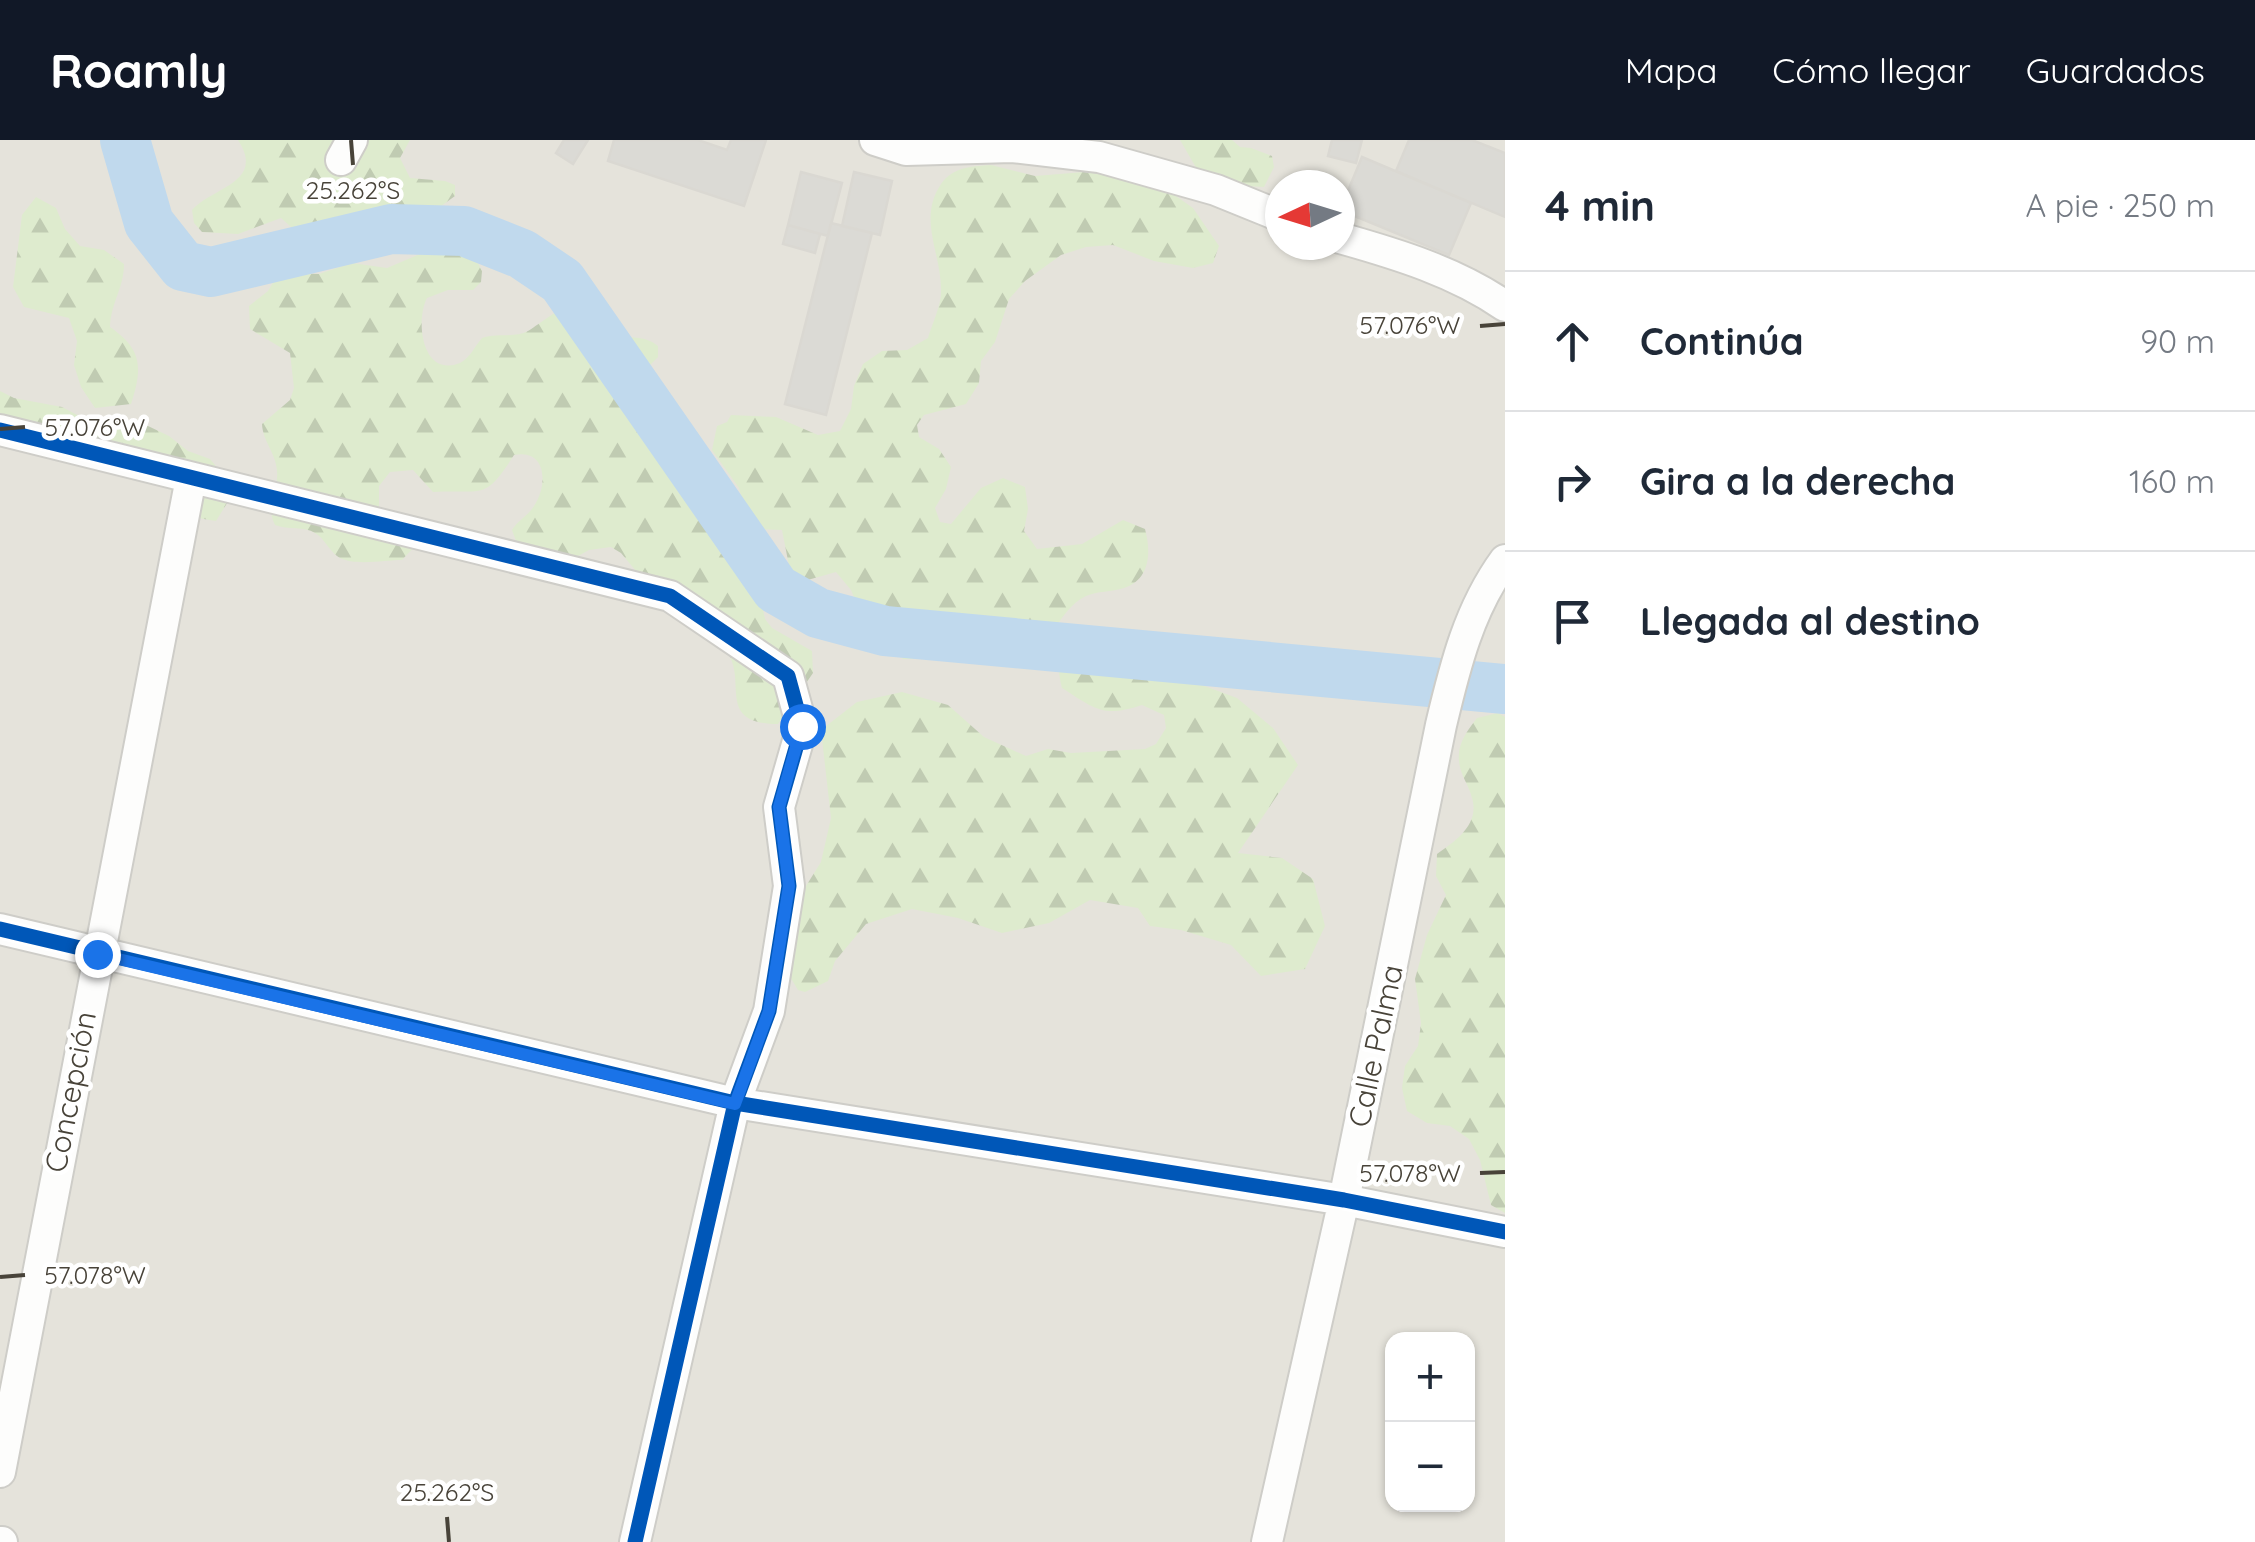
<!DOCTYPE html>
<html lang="es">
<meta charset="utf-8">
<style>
:root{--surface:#fff;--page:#f2f2f3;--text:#1f2937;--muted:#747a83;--line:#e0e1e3;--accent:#111827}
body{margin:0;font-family:Quicksand,sans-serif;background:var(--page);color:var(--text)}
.controls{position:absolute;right:30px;bottom:30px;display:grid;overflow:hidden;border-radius:20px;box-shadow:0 2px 8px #0004}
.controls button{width:90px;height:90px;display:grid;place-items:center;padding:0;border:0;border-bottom:2px solid var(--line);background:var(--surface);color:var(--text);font:50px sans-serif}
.compass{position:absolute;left:1265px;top:30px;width:90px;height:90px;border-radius:50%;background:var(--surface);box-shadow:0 2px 8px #0004;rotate:266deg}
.stop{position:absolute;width:30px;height:30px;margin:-22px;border:8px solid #1a73e8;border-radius:50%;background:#fff}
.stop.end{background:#1a73e8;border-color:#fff;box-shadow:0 2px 10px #0008}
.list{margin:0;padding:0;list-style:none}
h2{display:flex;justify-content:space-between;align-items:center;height:130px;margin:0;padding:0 40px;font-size:42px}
h2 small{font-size:32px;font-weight:400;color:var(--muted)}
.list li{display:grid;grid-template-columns:65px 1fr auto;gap:30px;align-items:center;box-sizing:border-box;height:140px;padding:0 40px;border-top:2px solid var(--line)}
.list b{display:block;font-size:38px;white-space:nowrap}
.list em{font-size:32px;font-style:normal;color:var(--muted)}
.icon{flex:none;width:55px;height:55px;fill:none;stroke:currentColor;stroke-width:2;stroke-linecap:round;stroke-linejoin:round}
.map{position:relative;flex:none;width:1505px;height:1402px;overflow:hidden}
header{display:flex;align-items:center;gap:60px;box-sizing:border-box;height:140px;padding:0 50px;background:var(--accent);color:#fff}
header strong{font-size:48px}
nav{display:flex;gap:55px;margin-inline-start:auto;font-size:35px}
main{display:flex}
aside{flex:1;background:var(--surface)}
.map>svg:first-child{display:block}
.residential{fill:#e5e3db;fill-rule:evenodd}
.forest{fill:url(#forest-firs)}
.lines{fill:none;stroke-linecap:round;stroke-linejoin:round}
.river{stroke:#c0d9ed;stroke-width:50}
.building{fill:#dbdad5;stroke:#dad8d2;stroke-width:2.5}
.minor-casing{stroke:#cecdc8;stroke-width:34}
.minor{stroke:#fdfdfc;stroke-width:30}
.cycleway-casing{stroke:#fff;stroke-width:21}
.cycleway{stroke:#0057b8;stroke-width:15}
.route{stroke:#1a73e8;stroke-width:12}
.ticks{fill:none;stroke:#484339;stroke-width:4}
.labels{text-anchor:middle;stroke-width:9;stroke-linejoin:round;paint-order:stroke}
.street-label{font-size:30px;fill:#484339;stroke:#fff}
.ticks-label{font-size:25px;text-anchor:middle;fill:#484339;stroke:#fff;stroke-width:9;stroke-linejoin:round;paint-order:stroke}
</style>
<header>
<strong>Roamly</strong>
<nav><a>Mapa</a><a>Cómo llegar</a><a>Guardados</a></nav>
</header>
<main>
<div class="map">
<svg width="1505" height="1402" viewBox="0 0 1505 1402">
<defs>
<pattern id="forest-firs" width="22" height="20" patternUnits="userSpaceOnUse" patternTransform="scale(2.5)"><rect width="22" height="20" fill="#deebce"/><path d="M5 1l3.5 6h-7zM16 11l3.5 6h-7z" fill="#c0cbb2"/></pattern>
</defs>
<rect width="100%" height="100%" fill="#f2f1ec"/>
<path class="residential" d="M0,0H1505V1402H0ZM1280,45H1340V105H1280ZM1392,1200H1468V1364H1392Z"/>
<path class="forest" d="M238,0H410L400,18L410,38L445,41L455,45V56L437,69L395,75L384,96L372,97L351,91L319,99L310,93H298L281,78L238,94L202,92L194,83L192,70C212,47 266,43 238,0Z
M1180,0H1232L1240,7L1251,8L1272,16L1274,27L1264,47L1230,45L1198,31Z
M991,25L1035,36L1084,32L1132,38L1173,54L1193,68L1219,106L1213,123L1193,128L1154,121L1113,105L1086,107L1061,115L1025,141L1009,159L995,202L981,221L979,243L966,264L924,275L917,285L919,297L939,309L951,327L946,349L935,368L940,382L951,384L981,348L1003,338L1025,347L1028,369L1024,391L1037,409L1082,404L1123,380L1145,389C1151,411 1151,439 1124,448C1112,452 1097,451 1086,456C1071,463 1062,478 1053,491L1010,499L989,507L959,500C941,515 927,520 903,519L888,501L881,478L860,471L851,450L836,432L804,441L791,436L782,390L759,389L745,371L739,348L712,310L717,286L727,282L731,275L776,277L818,295L840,291L851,269L854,246L863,224L882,211L907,210L928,198C932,184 941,166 941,152C942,113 917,80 941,44C953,27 972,26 991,25Z
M36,57L56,68L65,89L80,106L104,110L124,124C124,148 111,162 110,187C142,209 143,227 131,264L95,268L81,247L74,225L77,201L69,178L24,167L13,147L22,75Z
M455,113L477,121L482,131L481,142L473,150H448L427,158C415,181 422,238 460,223C470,218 475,206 482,198C497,193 515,198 528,191C542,183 560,165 577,167C594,170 598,189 613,194C630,200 644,194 658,206V217L634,241C639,262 654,274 660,302L677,315L688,319L708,348L726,362L746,390L765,479L772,488L812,511L813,533L778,584C714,584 749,539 726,511C719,502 703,499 693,491C679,481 676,457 670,441L636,431L621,413L611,407L589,410L569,421H557L538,407L516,401L512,390C518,380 528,376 534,366C548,346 547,308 514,315C484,362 484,349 433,352L413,330L390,332L379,346V368L417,404L402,420C385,420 351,427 337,416C329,410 324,398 315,393C304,386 288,390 275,385C266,367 276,356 277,338C279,315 263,304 262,284L290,260L294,248L290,213L250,189L249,166L268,151L274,141L283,133L319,134L352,123L387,128L420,114Z
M0,251L14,258L62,267L104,289L148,286L169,296L188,311L210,319L226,338L229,360L216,381C180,377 187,364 166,346C145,329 122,335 98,331C65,324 32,308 0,296Z
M1110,488L1191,541L1237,558L1273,588L1298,625L1238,713L1282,718L1313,739L1325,786L1305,829L1261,836L1231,805L1181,790L1150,786L1138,768L1090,760L1049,783L1002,793L958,778L912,769L866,784L835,821L828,841L805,852L798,850L786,830L796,762L821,722L831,678L821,590L857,562L902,552L948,565L984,597L1026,616L1048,609L1071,613L1145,609L1156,604L1166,588L1164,575L1142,565C1103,578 1095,569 1062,548C1051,506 1067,489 1110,488Z
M1498,573L1505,577V1073L1491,1065L1480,1020L1469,999L1450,986L1427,983L1407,971L1402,948L1405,926L1418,906L1421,883L1415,839L1427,795L1446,755L1436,736L1437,714C1456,701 1480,684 1472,658C1469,645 1460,635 1459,621C1457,604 1467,591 1477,578Z"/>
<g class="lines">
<path class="river" d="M125,0L149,83L183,126L211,132L391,89L464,91L522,114L562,141L776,449L818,473L885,491L1505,549"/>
</g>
<path class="building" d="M564,0H588L573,24L556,13Z
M614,0H698L727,10L731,0H766L744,66L608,21Z
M1332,0H1362L1356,23L1328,16Z
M1409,0H1472L1505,13V77L1396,31Z
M1362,17L1471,63L1449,115L1340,70Z
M801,32L842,43L828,96L788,85Z
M854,32L892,41L880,95L842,86Z
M831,83L872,93L826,275L785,264Z
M788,85L820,94L815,113L783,104Z"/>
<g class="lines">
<defs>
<path id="minor" d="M875,0L906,10L1012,7L1099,17L1216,50L1280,76
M341,20L352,0
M1340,98C1397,114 1456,132 1505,166
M0,290L670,456L788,536L802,587L779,667L789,746L769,871L735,963L635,1402
M0,789L735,963L1344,1060L1505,1092
M0,1332L191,338
M0,1402H2
M1267,1402L1344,1060L1441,585C1455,526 1469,469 1505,420"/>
</defs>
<use href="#minor" class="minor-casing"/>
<use href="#minor" class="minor"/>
<defs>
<path id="cycleway" d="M0,290L670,456L788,536L802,587L779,667L789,746L769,871L735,963L635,1402
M0,789L735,963L1344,1060L1505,1092"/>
</defs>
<use href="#cycleway" class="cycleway-casing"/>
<use href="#cycleway" class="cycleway"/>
</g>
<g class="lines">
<path class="route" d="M97,814L735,964L769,871L789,746L779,667L802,586"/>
</g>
<path class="ticks" d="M351,0L353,25M1480,186L1505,184M0,289L25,287M1480,1033L1505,1032M0,1137L25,1135M447,1377L449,1402"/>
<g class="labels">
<g class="street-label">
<text transform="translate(1376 906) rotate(-78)" y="10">Calle Palma</text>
<text transform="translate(71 952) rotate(-79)" y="10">Concepción</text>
</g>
</g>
<g class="ticks-label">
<text x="353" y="59">25.262°S</text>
<text x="1410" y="194">57.076°W</text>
<text x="95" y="296">57.076°W</text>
<text x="1410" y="1042">57.078°W</text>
<text x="95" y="1144">57.078°W</text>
<text x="447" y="1361">25.262°S</text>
</g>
</svg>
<div class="controls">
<button>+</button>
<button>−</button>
</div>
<svg class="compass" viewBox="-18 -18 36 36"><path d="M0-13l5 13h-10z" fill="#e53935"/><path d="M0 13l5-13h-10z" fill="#747a83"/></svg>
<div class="stop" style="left:802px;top:586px"></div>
<div class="stop end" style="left:97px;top:814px"></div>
</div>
<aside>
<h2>4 min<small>A pie · 250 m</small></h2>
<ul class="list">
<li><svg class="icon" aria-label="ahead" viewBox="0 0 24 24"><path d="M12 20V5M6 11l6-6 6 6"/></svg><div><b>Continúa</b></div><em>90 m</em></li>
<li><svg class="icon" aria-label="right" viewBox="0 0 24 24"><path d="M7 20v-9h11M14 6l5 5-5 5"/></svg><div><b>Gira a la derecha</b></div><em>160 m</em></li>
<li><svg class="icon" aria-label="arrive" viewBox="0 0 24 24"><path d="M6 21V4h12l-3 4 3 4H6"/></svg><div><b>Llegada al destino</b></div></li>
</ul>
</aside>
</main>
